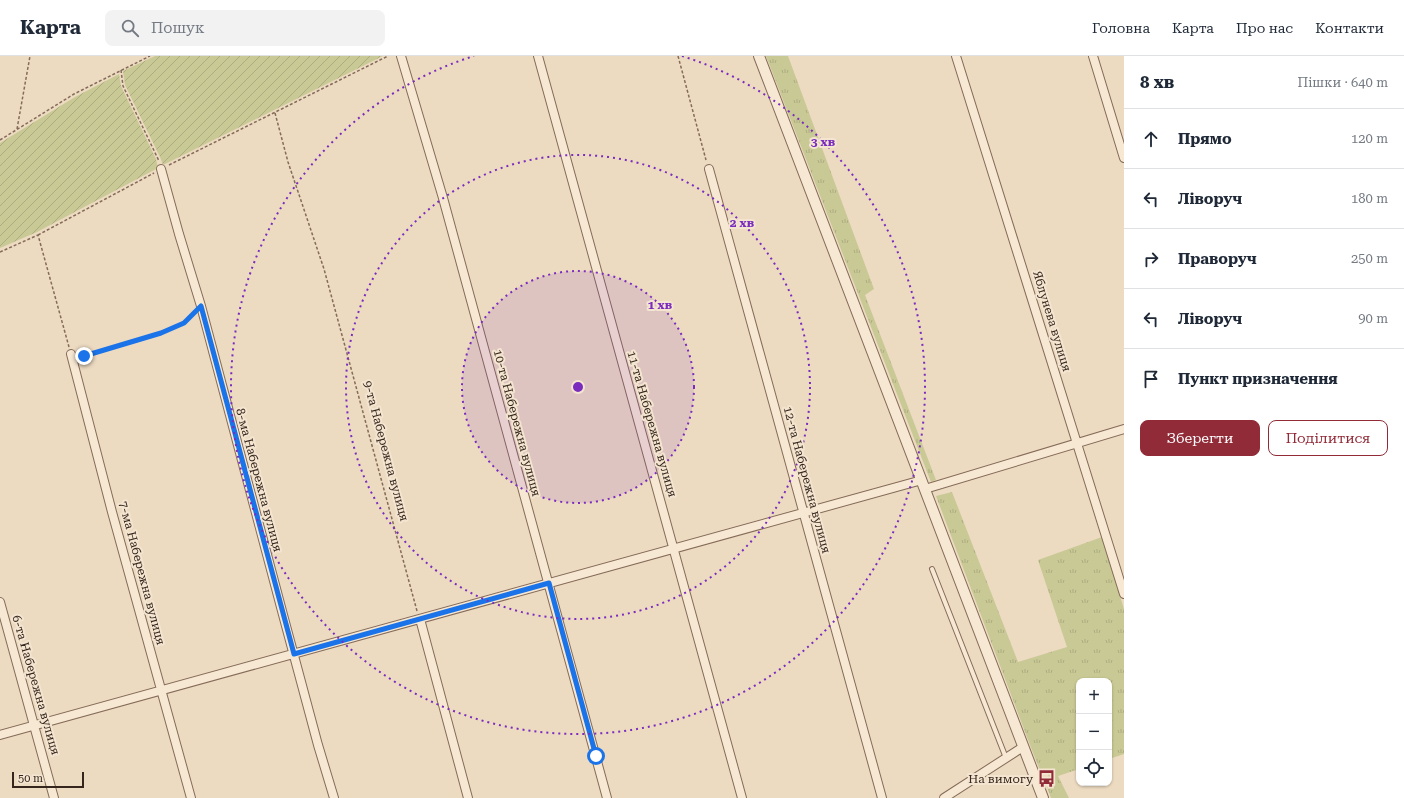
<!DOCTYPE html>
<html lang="uk">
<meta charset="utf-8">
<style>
:root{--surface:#fff;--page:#f2f2f3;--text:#1f2937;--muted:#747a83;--line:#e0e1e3;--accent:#912b38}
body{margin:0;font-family:"Roboto Serif",serif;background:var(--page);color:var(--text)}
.controls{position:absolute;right:12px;bottom:12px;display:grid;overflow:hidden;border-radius:8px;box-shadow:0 1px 3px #0004}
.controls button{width:36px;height:36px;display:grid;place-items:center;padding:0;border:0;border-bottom:1px solid var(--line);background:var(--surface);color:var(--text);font:20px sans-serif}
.scale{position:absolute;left:12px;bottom:10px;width:72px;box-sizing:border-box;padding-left:4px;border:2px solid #35261d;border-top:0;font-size:11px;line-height:14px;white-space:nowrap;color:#35261d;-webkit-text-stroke:3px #f4e5d0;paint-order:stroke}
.stop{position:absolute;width:12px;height:12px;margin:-9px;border:3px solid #1a73e8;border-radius:50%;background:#fff}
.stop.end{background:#1a73e8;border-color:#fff;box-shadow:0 1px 4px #0008}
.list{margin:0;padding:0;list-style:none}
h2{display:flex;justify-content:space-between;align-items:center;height:52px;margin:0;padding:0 16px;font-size:17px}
h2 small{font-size:13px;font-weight:400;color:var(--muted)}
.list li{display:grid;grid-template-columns:26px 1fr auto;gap:12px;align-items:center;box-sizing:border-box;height:60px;padding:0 16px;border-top:1px solid var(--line)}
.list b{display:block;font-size:15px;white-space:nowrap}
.list em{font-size:13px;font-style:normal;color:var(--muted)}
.actions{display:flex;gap:8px;padding:12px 16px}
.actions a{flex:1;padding:9px 0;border:1px solid var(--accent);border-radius:8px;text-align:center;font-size:14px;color:var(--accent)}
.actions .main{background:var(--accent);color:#fff}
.icon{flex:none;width:22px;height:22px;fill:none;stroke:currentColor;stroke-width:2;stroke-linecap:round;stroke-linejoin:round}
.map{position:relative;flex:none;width:1124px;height:742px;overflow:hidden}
header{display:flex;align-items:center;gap:24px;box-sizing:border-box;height:56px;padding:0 20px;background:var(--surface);border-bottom:1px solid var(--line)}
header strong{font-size:19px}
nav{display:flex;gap:22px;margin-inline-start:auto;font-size:14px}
.search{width:280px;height:36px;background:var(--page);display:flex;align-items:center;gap:10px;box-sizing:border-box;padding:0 14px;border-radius:8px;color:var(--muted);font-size:15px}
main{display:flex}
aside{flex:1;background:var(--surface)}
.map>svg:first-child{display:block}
.grass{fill:url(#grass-tufts)}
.garden{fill:url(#garden-furrows)}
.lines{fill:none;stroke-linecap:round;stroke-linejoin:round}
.service-casing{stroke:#856b59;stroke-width:6}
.minor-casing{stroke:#856b59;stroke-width:10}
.tertiary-casing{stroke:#856b59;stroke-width:12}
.path{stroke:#856b59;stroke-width:1.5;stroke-dasharray:3 2;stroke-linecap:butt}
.service{stroke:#f7e8d3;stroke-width:4}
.minor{stroke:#f7e8d3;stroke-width:8}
.tertiary{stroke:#f7e8d3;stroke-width:10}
.route{stroke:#1a73e8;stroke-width:5}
.ring{fill:none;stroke:#7b2cbf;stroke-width:2;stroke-dasharray:2 4}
.labels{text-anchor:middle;stroke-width:4;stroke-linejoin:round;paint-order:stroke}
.street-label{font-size:12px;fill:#35261d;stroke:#f4e5d0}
.poi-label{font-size:12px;fill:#35261d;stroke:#f4e5d0;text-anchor:end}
.centre{fill:#7b2cbf;stroke:#f4e5d0;stroke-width:2}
.ring-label{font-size:12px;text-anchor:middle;font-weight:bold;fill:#7b2cbf;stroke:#f4e5d0;stroke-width:4;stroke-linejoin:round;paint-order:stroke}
</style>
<header>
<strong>Карта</strong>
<div class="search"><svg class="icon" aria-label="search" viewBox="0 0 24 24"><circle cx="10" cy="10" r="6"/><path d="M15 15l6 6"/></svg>Пошук</div>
<nav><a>Головна</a><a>Карта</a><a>Про нас</a><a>Контакти</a></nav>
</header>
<main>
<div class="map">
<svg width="1124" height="742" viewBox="0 0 1124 742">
<defs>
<pattern id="grass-tufts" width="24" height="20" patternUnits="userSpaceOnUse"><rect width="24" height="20" fill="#c9c995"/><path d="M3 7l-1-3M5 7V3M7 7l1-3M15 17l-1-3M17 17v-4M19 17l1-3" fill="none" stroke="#adac80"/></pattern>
<pattern id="garden-furrows" width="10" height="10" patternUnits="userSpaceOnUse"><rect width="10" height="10" fill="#c9c995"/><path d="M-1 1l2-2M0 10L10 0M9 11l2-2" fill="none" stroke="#adac80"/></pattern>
</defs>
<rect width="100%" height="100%" fill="#ecdac1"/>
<path class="grass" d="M766,0H788L874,233L865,239L936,424L931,426Z
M952,436L1018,606L1067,591L1038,504L1102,481L1124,553V698L1109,703V625H1079V713L1058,720L1069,742H1051L1047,731L1052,729L1047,716L1041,717L1030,689L936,440Z"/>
<path class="garden" d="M155,0H383L163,109L160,101L125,29L123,15Z
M119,18L121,30L156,103L158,112L37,176L0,192V87L75,41Z"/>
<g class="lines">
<defs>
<path id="service" d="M932,513L1006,702"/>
<path id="minor" d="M401,0L443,142L607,742
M538,0L742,742
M956,0L1124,538
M1093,0L1124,102
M161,113L179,178L201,250L282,555L318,689L334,742
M709,113L882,742
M71,298L112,456L191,742
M925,433L1124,373
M0,546L54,742
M420,563L468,742
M0,679L922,424
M944,742L1023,691"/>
<path id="tertiary" d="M759,0L1043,742"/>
</defs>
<use href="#service" class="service-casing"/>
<use href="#minor" class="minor-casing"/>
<use href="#tertiary" class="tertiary-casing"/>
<path class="path" d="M678,0L706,104
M121,14L123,30L159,105
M275,57L288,106L324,213L417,555
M17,73L30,0
M0,84L74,38L150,0
M169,109L388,0
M38,179L154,117
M0,196L38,179L69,291
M81,299L84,300L161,277L184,267L194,257"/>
<use href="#service" class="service"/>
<use href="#minor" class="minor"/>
<use href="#tertiary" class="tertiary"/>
</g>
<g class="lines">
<path class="route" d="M84,300L161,277L184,267L201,250L294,598L549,527L596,700"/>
</g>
<circle cx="578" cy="331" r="116" fill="#7b2cbf" fill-opacity=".12"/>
<g class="ring">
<circle cx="578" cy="331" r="116"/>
<circle cx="578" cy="331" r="232"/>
<path d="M682 0A347 347 0 1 1 474 0"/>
</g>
<defs>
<symbol id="bus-bare" viewBox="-9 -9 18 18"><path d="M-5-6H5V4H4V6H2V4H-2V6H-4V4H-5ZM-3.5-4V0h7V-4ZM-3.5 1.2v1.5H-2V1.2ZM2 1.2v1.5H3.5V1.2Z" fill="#912b38" stroke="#f4e5d0" stroke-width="2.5" paint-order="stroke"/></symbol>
</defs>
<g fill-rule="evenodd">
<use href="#bus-bare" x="1034" y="710" width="25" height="25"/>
</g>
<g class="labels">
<g class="street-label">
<text transform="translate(1052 265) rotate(73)" y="4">Яблунева вулиця</text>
<text transform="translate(517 367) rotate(75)" y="4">10-та Набережна вулиця</text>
<text transform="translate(652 368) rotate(74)" y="4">11-та Набережна вулиця</text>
<text transform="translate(386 395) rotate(75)" y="4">9-та Набережна вулиця</text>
<text transform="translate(259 424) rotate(75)" y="4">8-ма Набережна вулиця</text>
<text transform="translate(807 424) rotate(75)" y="4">12-та Набережна вулиця</text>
<text transform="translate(142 517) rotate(75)" y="4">7-ма Набережна вулиця</text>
<text transform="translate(36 629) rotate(74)" y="4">6-та Набережна вулиця</text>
</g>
<g class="poi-label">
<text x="1033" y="727">На вимогу</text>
</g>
</g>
<circle cx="578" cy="331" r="6" class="centre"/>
<g class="ring-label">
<text x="823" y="90">3 хв</text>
<text x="742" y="171">2 хв</text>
<text x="660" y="253">1 хв</text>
</g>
</svg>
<div class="controls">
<button>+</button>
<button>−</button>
<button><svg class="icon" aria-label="locate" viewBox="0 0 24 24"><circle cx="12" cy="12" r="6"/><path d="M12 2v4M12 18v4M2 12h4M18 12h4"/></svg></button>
</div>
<div class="scale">50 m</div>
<div class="stop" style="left:596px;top:700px"></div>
<div class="stop end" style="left:84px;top:300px"></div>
</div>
<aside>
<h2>8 хв<small>Пішки · 640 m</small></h2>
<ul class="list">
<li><svg class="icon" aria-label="ahead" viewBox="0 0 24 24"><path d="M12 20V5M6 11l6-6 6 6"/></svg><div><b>Прямо</b></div><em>120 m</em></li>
<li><svg class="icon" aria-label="left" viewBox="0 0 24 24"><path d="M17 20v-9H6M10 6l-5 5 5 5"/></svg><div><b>Ліворуч</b></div><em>180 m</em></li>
<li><svg class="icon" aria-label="right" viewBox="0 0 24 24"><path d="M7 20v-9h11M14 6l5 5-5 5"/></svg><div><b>Праворуч</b></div><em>250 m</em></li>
<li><svg class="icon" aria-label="left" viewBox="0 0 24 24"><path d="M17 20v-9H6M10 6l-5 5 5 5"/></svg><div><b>Ліворуч</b></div><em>90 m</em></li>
<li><svg class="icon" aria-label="arrive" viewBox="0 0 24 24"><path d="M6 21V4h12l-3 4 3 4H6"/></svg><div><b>Пункт призначення</b></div></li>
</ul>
<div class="actions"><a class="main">Зберегти</a><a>Поділитися</a></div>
</aside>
</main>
